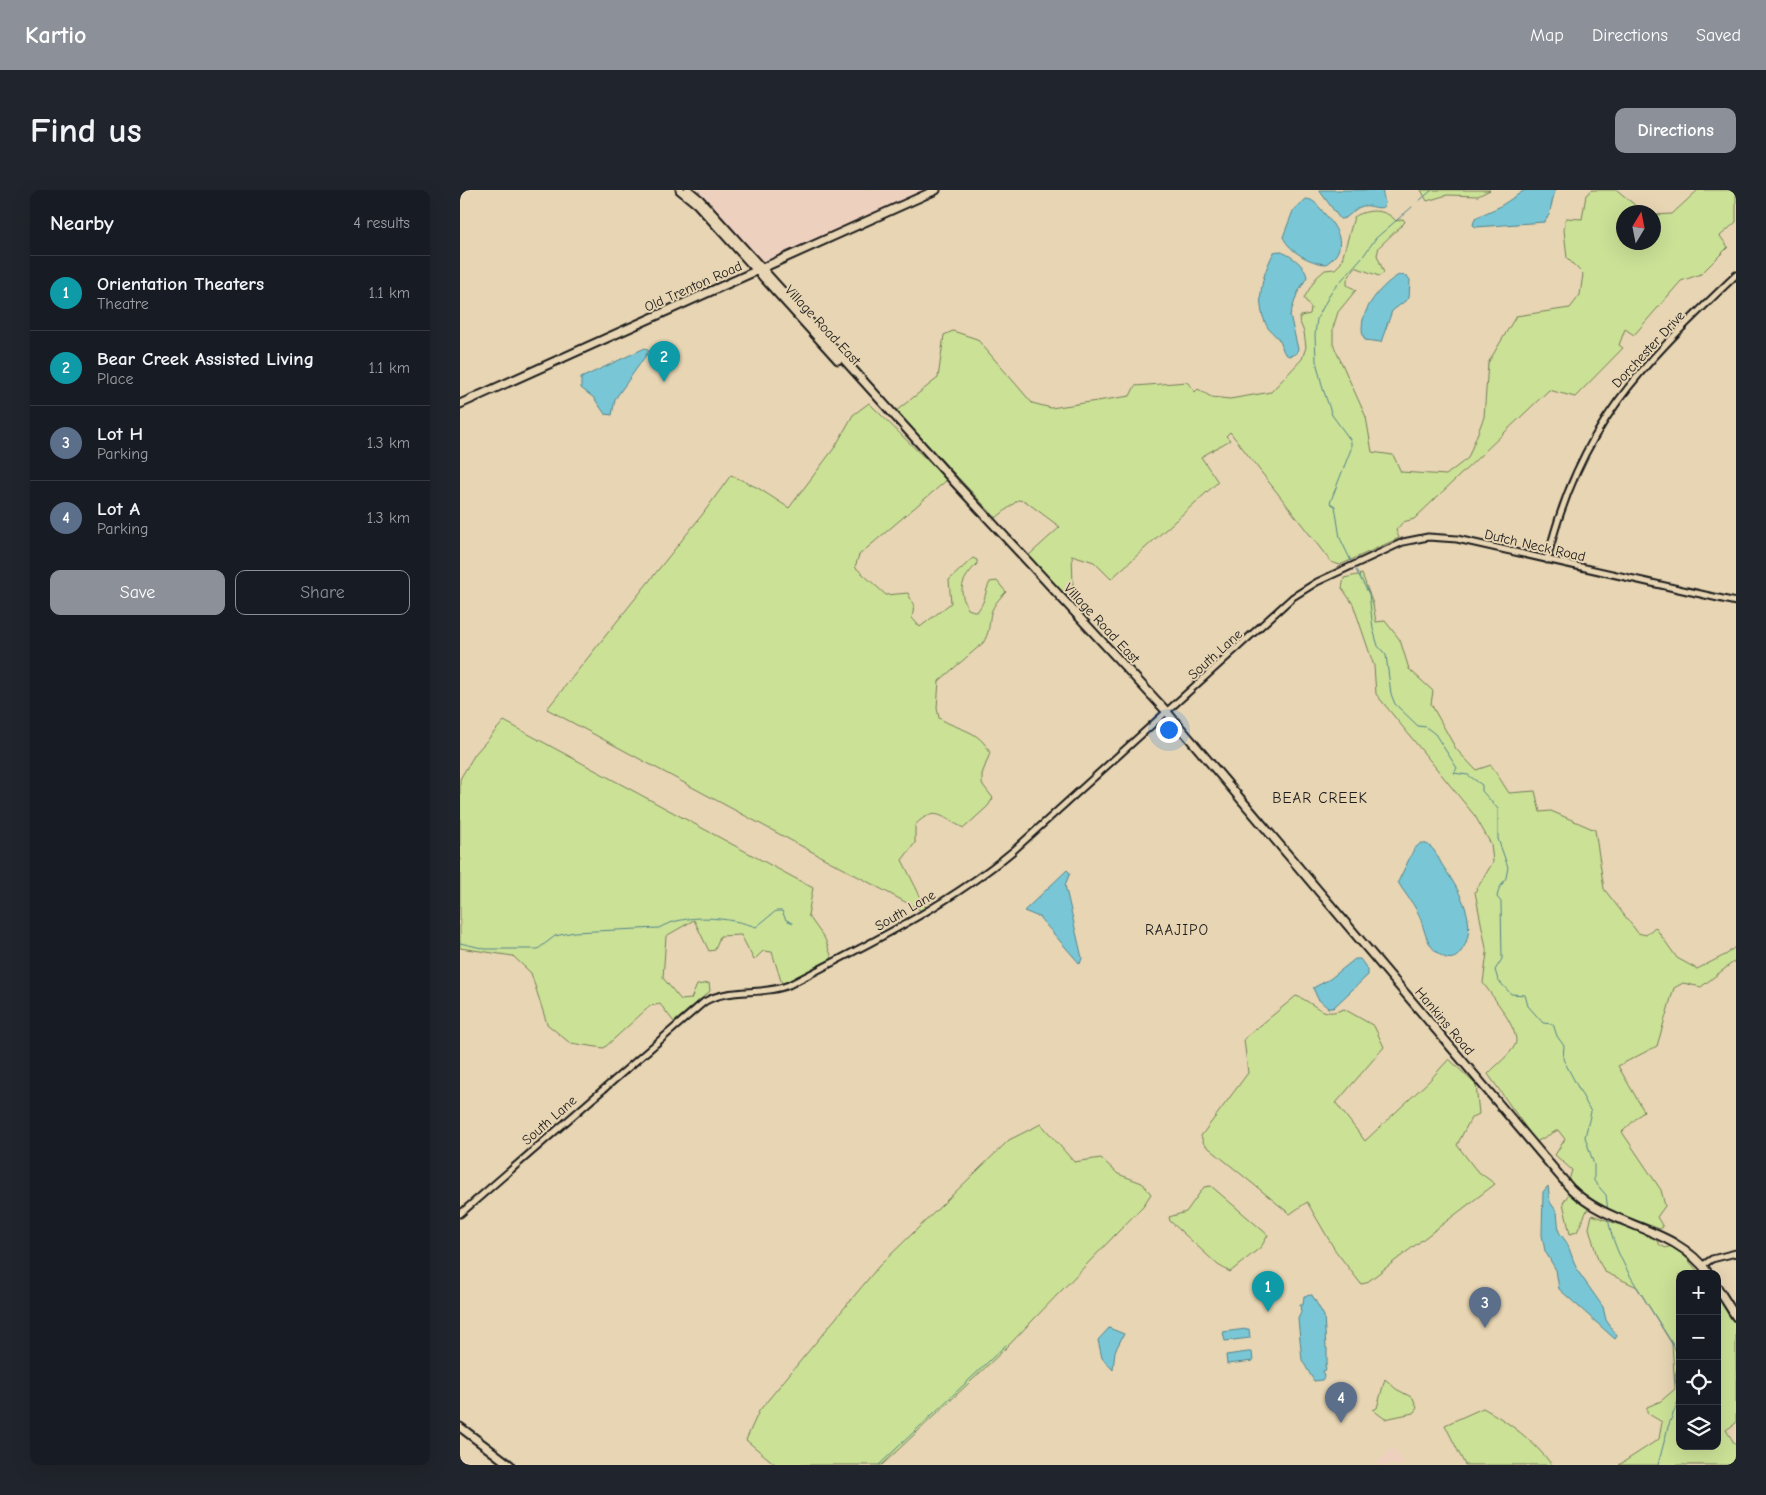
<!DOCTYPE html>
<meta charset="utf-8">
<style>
:root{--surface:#171b24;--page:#20242c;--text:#f1f3f6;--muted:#9ea1a6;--line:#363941;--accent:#8c9099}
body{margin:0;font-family:"Comic Neue",sans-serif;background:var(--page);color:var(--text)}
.controls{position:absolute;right:15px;bottom:15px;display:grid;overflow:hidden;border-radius:10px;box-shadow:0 5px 20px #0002}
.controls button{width:45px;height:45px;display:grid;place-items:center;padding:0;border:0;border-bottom:1px solid var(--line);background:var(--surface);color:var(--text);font:25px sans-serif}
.compass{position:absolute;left:1156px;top:15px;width:45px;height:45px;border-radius:50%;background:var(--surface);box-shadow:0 5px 20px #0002;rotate:10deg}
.you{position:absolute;left:708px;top:539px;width:18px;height:18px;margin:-12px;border:4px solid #fff;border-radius:50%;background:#1a73e8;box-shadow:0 0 0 8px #1a73e833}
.badge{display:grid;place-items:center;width:32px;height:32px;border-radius:50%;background:var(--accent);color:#fff;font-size:16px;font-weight:700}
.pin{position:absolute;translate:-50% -41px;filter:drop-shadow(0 1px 2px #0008)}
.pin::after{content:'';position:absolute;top:26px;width:18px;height:15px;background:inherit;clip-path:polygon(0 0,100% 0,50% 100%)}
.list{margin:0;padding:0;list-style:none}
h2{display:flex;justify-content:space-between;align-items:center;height:65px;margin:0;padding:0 20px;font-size:21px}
h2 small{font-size:16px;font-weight:400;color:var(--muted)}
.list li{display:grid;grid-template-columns:32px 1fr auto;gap:15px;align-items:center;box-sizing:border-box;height:75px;padding:0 20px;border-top:1px solid var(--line)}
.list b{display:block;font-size:19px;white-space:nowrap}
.list p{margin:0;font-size:16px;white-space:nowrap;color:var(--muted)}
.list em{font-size:16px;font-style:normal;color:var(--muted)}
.actions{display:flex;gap:10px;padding:15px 20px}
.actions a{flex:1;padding:11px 0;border:1px solid var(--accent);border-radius:10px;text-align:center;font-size:18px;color:var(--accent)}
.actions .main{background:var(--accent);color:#fff}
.icon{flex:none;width:28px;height:28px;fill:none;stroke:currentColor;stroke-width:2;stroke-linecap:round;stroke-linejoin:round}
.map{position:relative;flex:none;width:1276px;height:1275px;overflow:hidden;border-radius:10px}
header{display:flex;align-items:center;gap:30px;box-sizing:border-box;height:70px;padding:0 25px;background:var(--accent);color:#fff}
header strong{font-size:24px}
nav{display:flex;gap:28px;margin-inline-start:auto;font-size:18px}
.intro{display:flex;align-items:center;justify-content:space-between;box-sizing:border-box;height:120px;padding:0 30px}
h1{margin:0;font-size:35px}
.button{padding:12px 22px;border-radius:10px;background:var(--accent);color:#fff;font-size:18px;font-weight:700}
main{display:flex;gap:30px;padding:0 30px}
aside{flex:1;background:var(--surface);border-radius:10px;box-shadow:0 5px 20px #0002}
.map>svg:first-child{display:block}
.built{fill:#eed0bf}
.green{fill:#cbe196;stroke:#747e59}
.water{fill:#79c7d6;stroke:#54838c}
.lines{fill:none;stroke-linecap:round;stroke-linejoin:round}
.stream{stroke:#54838c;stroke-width:1}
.minor-casing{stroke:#1c1c1c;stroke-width:9}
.major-casing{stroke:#1c1c1c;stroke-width:11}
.minor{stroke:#e7d5b3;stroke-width:5}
.major{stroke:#e7d5b3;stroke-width:7}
.labels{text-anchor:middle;stroke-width:4;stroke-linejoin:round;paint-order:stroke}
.street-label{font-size:14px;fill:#1c1c1c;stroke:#e7d5b3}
.neighbourhood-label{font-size:15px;letter-spacing:1px;fill:#1c1c1c;stroke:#e7d5b3}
</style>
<header>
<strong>Kartio</strong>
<nav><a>Map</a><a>Directions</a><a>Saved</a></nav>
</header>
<div class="intro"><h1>Find us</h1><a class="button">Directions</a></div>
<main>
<aside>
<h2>Nearby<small>4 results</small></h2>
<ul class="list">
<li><span class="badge" style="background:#0f9aa8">1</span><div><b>Orientation Theaters</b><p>Theatre</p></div><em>1.1 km</em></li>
<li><span class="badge" style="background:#0f9aa8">2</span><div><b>Bear Creek Assisted Living</b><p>Place</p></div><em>1.1 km</em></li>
<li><span class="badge" style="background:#5c6f8a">3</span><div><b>Lot H</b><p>Parking</p></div><em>1.3 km</em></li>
<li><span class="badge" style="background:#5c6f8a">4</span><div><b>Lot A</b><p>Parking</p></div><em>1.3 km</em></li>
</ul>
<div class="actions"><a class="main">Save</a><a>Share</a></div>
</aside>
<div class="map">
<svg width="1276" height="1275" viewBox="0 0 1276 1275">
<rect width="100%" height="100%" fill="#e7d5b3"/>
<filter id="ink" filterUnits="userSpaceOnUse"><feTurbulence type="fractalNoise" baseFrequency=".02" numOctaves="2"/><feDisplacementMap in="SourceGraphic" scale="10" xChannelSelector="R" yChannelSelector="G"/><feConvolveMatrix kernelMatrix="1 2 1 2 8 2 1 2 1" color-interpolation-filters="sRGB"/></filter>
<g filter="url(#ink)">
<path class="built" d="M231,0H468L303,74Z
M933,1257L945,1275H915Z"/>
<path class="green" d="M961,0H1030L1018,6L987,5L967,11Z
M1132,0H1157L1183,22H1164V52H1194V25L1212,24L1238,0H1276V32L1260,46L1268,57L1241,84L1221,91L1174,145L1165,139L1159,155L1163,158L1115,207L1089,200L954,329L943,332L936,340L939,348L880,375L871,372L770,242L766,246L770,250L741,267L758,292L651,389L634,372L612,365L613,395L602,403L568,366L600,337L565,311L558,310L536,328L436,221L478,188L484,145L493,141L517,149L572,213L591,218L670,206L675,196L727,192L735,202L738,199L751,207L770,209L811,202L842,169L846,157L844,142L839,130L841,126L850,124L851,118L844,108L856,88L865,80L875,79L881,73L894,27C907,19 925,18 936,31L943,29L945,32L919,57L917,65L924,83L919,86L895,77L887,90V95L896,100L878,122L873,138V154L906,227L912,262L933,265L941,282L986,285L1008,268L1024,227L1028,173L1056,126L1110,118L1120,105L1123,84L1107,68L1104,40L1106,28L1122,29L1126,5Z
M409,213L487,290L399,365L395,377L426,405L448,403L454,416L452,428L460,437L491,413L489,390L513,368L517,370V374C502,389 497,399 508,419L517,422C527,409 524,403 530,392L537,391L546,402C521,425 536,432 523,453L479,491L477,518L479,528C499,541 519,539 530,563L522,584V594L533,608L528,616L504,638C483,629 476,614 455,635V653L442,670L466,718L462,721L87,519L242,325L271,285L298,298L329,318L375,257L393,225Z
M902,384L913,414L916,432L925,431L940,450L949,479L973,501L971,514L996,559L1016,580L1031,575L1049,603L1075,601L1080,622L1091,621L1135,640L1144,699L1178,743L1186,745L1195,737L1217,768L1237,779L1267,764L1276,756V770L1241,797L1223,793L1214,798L1197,856L1158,876L1184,921L1162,942L1201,1000L1205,1016L1197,1027L1203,1037L1200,1039C1167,1027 1134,1016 1109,990L1112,980L1095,965L1105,949L1098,940L1076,952L1028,884C1036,875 1050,865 1055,855C1062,843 1031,804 1023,793L1027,763L1015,702L1033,672L1031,654L1015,626L916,504L914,476L893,414L882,398L884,388Z
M44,531L353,698L348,725L365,749L372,768L322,794L312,762L303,761L294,770L281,745L260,746L255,760L249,761L234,730L206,746L203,788L221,810L231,809L237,795L249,793L250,801L214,832L200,814L190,816L144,858L110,853L87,834L71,783L53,766L0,758V589L15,564Z
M836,806C856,813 861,829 884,819L914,836L924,857L876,913L905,951L969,891L989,869L1016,895L1019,924L1011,928L997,955L1016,980L1035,994L906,1093L901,1094L875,1060L847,1012L830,1024L744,954L741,946L788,883L784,849Z
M581,934L614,972L641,968L658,984L682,993L691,1004L683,1016L546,1158L422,1275H316L286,1250L299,1221L419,1076L549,950Z
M751,996L808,1045L801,1057L770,1082L758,1075L710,1031L709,1027L726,1022L744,997Z
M1110,1002L1128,1018L1117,1042L1110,1044L1103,1013Z
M1132,1025L1194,1047L1200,1055L1206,1058L1211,1056L1223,1064L1240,1084H1220V1256H1257V1106L1261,1103L1276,1127V1233L1266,1240L1276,1256V1275H1159L1199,1249L1202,1232L1187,1223V1217L1201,1211L1215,1199L1212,1154L1177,1097L1145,1082L1138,1070L1129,1038Z
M925,1189L936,1199L953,1208L957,1218L953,1223L925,1229L913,1220L917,1218Z
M1023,1218C1049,1232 1074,1251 1092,1275H1005L985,1235Z"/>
<path class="water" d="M859,0H922L925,13L924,17C916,20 909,13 900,17C892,20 889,29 880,29Z
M1065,0H1095L1089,25L1084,32L1016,37L1013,35L1015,28L1039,17Z
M846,9C854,9 859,17 864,23C879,40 889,59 866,74C850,73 830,62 823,47L833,21Z
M818,61C830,64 845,75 847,87L837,104L830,125L838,159L836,164L829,166L825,164C823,161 822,157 821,153C818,147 812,143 808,138C794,114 802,85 814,62Z
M939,85L947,86L950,90L949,108L932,121L921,152L905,150C893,128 920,95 939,85Z
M185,158L189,161L155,209L152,225L145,224L134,208L121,198V188Z
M961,653C972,653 977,665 981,673C997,697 1023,736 999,764C995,769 988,770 982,766C963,754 966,738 957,721C952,711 944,703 938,692L954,659Z
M607,680L610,683L605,695L622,768L620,774L579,727L564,721Z
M895,769H900L908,780V785L873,818H868L858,809L853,798L870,789Z
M1088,996L1090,1012L1097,1022L1099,1042L1107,1053L1117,1080L1143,1117L1146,1130L1157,1146L1155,1149L1099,1099L1096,1080L1085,1061L1082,1045L1083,1002Z
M852,1105L864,1126L866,1158H867V1174H865L866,1180L863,1181L864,1187L862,1190L854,1191L842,1170L838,1129L841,1122L840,1115H843L844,1106Z
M649,1138L664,1144L655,1161L653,1180L642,1168L638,1150Z
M786,1139H789L790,1148L765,1151L763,1142Z
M788,1162H792L793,1171L767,1174L766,1165Z"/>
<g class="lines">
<path class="stream" d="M959,11L972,0
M891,371L880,348L875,316L870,313L891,259V251L872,225L863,199L856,171L855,145L857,129L871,102L904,65L916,48L952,17
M896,380L909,404L913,439L918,456L926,465L931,504L935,514L958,536L966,537L975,544L997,578L994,583L1008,585L1022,595V601L1038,619V649L1048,677L1046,688L1039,699L1037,707L1041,712L1042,769L1035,780L1038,790L1051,804L1065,805L1068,816L1083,833L1093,834L1097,846L1104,856L1103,869L1131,922L1125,947L1134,975V991L1146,1005L1148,1021
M0,753L26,759H78L95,746L114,742L199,738C224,723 269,727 296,737L316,721H322L326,730L333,733
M1148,1028C1154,1067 1180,1101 1200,1134C1208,1147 1215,1156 1220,1171
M1220,1173C1214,1185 1213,1190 1220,1201
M419,1275L546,1155
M1198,1275L1208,1237L1220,1206"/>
<defs>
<path id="minor" d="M1087,370C1120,235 1179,178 1276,85
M0,1024L244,812C269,797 302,806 329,795C406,755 486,717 553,661L833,407L857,392L943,352L968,347L997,349L1276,412
M1243,1075L1252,1069L1276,1063"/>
<path id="major" d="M220,0L237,14L378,170
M228,0L240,10L499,297L707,522L1111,999C1152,1039 1214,1035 1249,1084
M0,214L476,0
M1257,1097L1276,1127
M0,1237L50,1275"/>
</defs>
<use href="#minor" class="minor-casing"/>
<use href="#major" class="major-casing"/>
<use href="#minor" class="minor"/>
<use href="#major" class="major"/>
</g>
</g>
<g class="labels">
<g class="street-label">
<text transform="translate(233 96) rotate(-24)" y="5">Old Trenton Road</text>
<text transform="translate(363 135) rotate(47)" y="5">Village Road East</text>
<text transform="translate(1188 159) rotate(-47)" y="5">Dorchester Drive</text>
<text transform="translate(1075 355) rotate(13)" y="5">Dutch Neck Road</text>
<text transform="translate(642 433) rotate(47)" y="5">Village Road East</text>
<text transform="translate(755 464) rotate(-42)" y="5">South Lane</text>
<text transform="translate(445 720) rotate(-30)" y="5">South Lane</text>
<text transform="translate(985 831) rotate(50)" y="5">Hankins Road</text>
<text transform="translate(89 930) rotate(-41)" y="5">South Lane</text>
</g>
<g class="neighbourhood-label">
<text x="860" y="613">BEAR CREEK</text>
<text x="717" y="745">RAAJIPO</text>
</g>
</g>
</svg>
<div class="controls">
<button>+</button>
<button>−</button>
<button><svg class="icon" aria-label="locate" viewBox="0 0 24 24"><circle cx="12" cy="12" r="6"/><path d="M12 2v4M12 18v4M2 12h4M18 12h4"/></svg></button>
<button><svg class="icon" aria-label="layers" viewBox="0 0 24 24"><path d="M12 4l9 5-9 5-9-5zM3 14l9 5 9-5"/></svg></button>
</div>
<svg class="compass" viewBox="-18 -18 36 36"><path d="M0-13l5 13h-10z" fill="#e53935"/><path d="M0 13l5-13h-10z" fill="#9ea1a6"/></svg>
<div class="you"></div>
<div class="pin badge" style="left:808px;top:1122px;background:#0f9aa8">1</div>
<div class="pin badge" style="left:204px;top:192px;background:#0f9aa8">2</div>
<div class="pin badge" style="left:1025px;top:1138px;background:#5c6f8a">3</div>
<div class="pin badge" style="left:881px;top:1233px;background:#5c6f8a">4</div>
</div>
</main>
